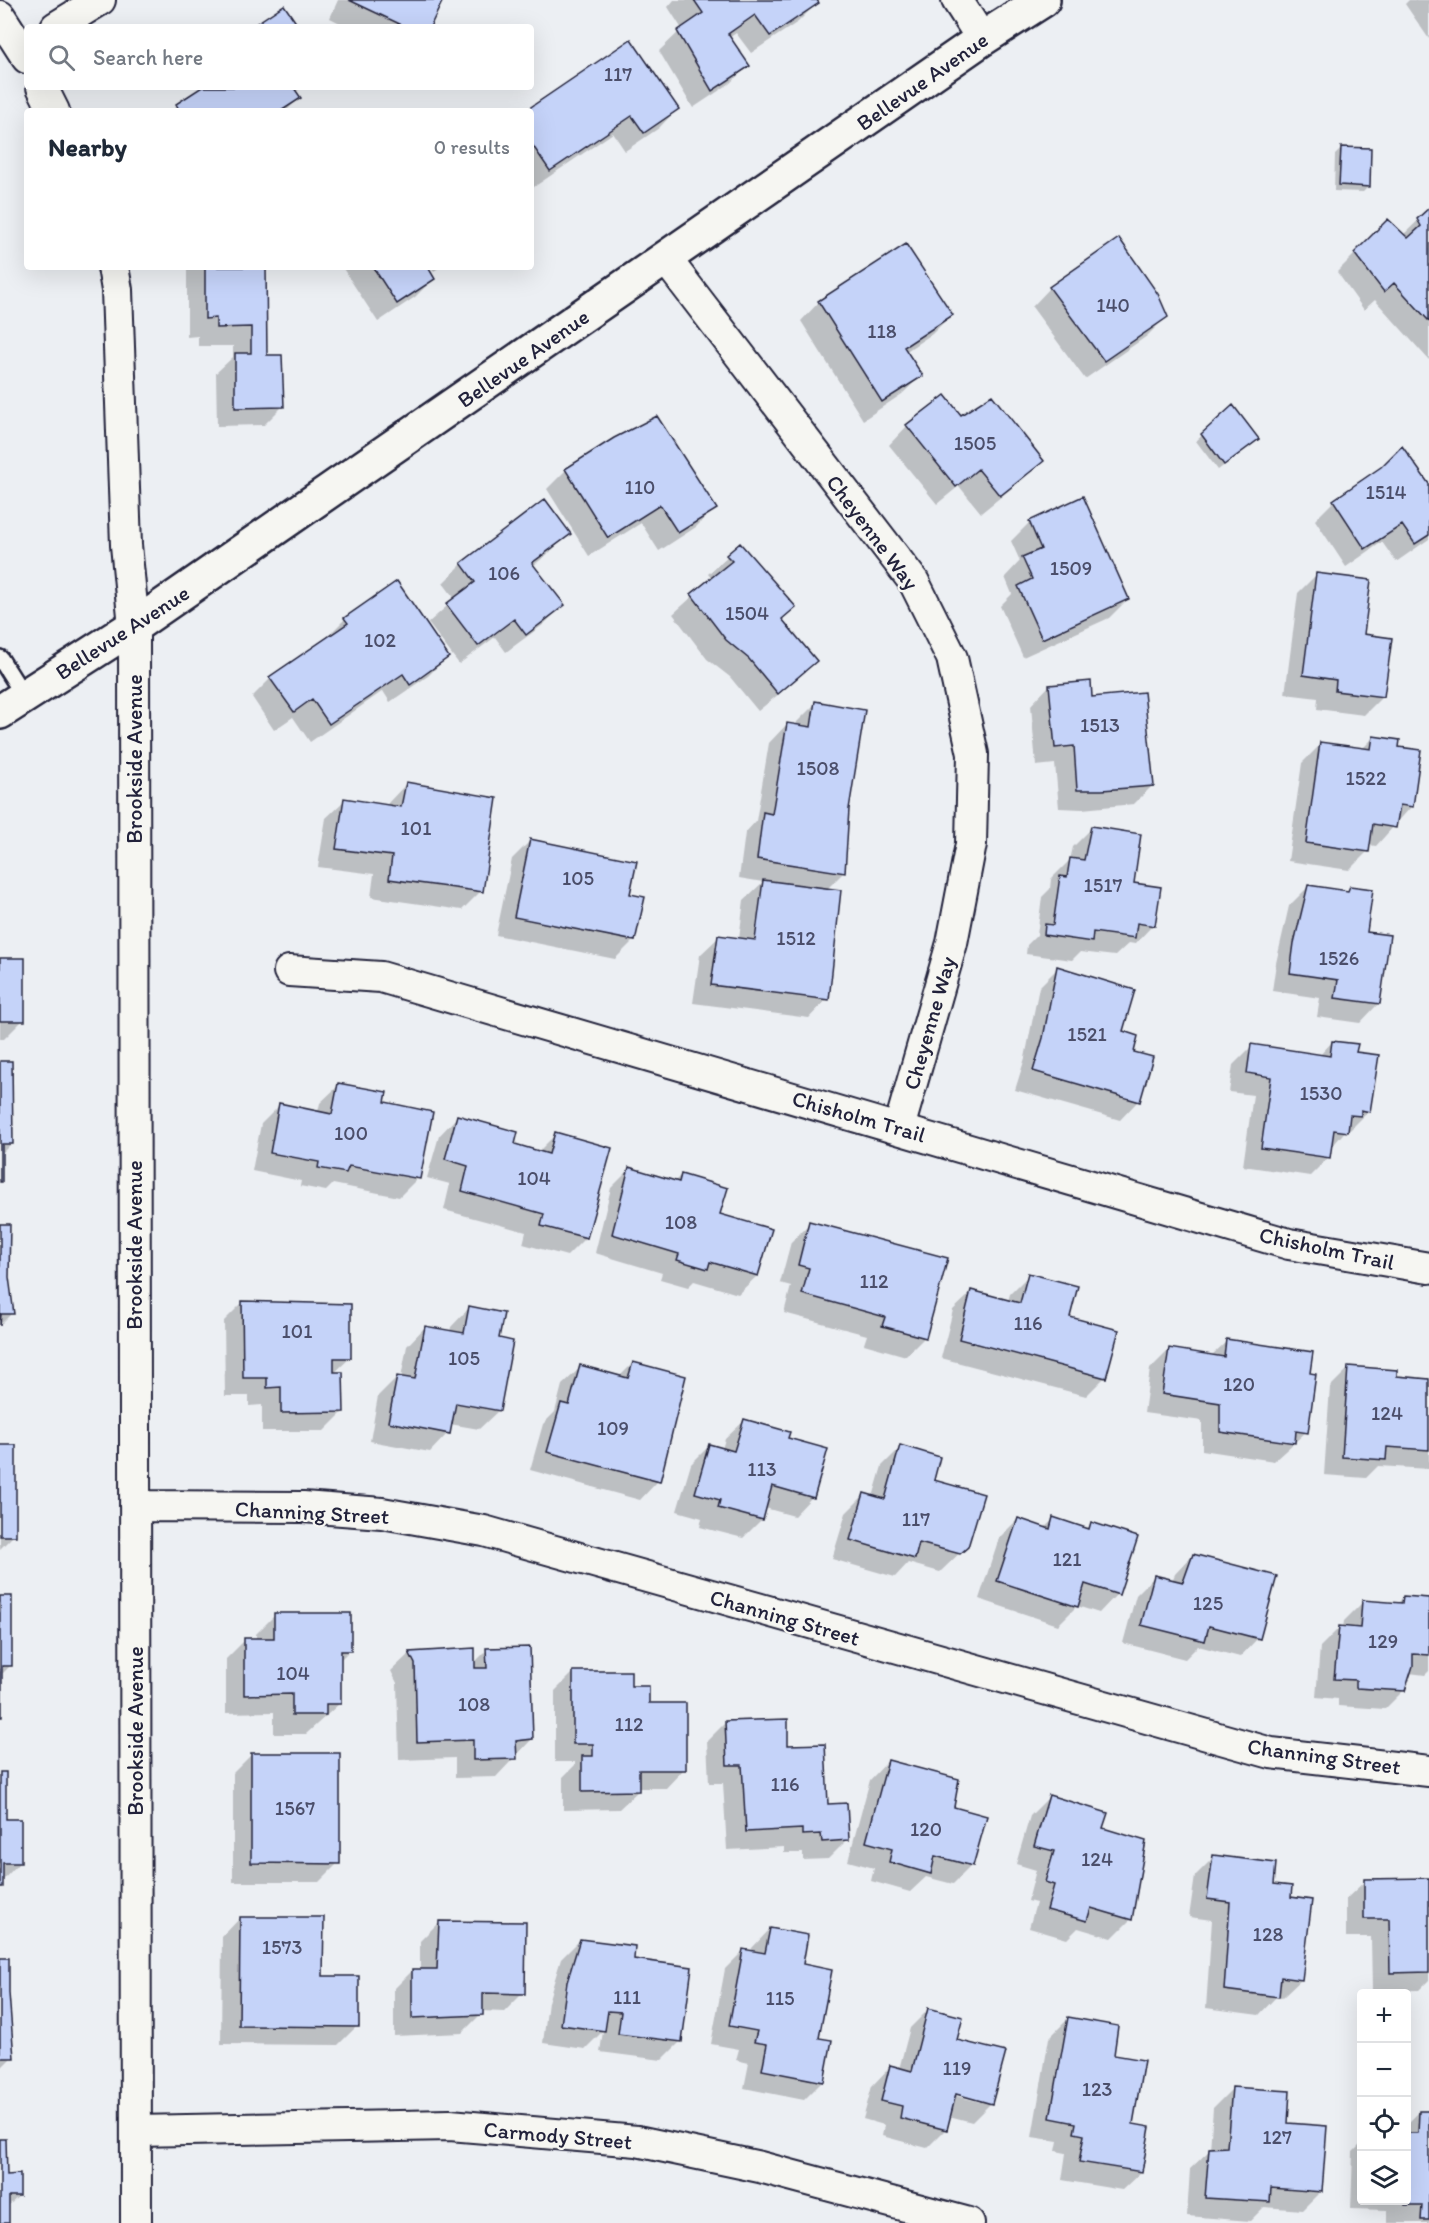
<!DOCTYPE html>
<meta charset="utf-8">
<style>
:root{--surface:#fff;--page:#f2f2f3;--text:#1f2937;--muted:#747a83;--line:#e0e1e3}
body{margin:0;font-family:Itim,sans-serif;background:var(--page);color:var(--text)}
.controls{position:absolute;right:18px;bottom:18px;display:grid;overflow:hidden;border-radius:6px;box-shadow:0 6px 24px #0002}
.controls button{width:54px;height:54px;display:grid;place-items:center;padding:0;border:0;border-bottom:2px solid var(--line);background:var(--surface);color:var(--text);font:30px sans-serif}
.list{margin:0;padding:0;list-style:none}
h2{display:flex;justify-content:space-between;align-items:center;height:78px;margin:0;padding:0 24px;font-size:26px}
h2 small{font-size:20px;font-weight:400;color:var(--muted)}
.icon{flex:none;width:33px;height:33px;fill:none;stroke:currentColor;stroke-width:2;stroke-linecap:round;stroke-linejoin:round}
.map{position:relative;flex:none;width:1429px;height:2223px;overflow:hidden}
.search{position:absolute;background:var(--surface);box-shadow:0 6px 24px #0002;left:24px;top:24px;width:510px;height:66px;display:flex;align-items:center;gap:15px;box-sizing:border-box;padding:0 21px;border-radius:6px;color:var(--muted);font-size:22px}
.panel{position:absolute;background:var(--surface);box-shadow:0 6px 24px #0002;left:24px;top:108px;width:510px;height:162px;border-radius:6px}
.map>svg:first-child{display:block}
.shadow{fill:#0003;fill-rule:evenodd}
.building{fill:#c5d3f9;stroke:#22223b;stroke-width:1.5}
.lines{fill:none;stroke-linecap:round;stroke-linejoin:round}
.lane-casing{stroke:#22223b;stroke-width:20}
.street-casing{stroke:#22223b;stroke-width:34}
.secondary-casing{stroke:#22223b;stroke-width:38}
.lane{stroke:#f6f6f2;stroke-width:15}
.street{stroke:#f6f6f2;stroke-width:30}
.secondary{stroke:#f6f6f2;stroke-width:33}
.labels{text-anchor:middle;stroke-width:4.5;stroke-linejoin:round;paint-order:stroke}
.number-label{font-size:20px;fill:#4b4e6a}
.street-label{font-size:22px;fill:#22223b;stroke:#f6f6f2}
</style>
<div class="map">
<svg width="1429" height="2223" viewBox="0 0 1429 2223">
<rect width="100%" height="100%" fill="#eceff3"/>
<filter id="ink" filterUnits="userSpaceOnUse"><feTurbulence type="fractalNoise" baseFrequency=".0167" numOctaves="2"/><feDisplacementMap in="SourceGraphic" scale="12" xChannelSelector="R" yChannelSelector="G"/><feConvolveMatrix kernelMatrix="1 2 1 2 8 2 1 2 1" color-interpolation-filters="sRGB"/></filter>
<g filter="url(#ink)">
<path class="shadow" d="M338,0H441L429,27H348L330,18Z
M674,0H815L817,3L798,22L751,53L736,33L729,38L748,66L729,84L693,108L659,51L682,29L668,7Z
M1409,0H1429V39L1405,4Z
M204,87H303L295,92L299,98L286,111H171Z
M677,109L659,128L625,151L613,133L531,189V111H528Z
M1341,149L1369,186L1363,192L1334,191L1335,155Z
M1429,210V360L1375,300L1364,310L1337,272L1388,221L1403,235Z
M187,267H264L266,356L282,407L264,425L217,426L216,373L233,357V346H198V336L187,337Z
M342,267H426L433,279L415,297L378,322Z
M431,267H440L434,271Z
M1050,288L1166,317L1147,336L1085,379L1032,307Z
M819,302L951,315L932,334L905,352L921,376L902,394L863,420L801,321Z
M1233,408L1251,445L1218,470L1196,441Z
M961,417L1042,461L1023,479L981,513L959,486L937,504L889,445L907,426Z
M614,439L715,508L696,527L659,551L641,523L589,556L547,489L565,471Z
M1381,468L1429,486V539L1396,562L1382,542L1346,567L1315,520L1334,501Z
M545,502L569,534L550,552L533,566L563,605L544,624L506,652L495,637L459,664L428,623L455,599L443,583L462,564Z
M1030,522L1128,599L1109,618L1023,657L1000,606L1012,594L1005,577L1020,561L1011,541Z
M740,545L781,620L815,661L796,680L758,711L730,677L707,659L673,614L712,579L708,574Z
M1317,574L1362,636L1383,696L1364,715L1317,709L1318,698L1285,694L1298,593Z
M345,619L447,657L428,676L390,702L383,691L310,742L293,717L274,730L252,697L270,679L326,638Z
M1049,686L1091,699L1153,785L1134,804L1082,809L1059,808L1055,764L1036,766L1031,705Z
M816,703L848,809L843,873L826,890L827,999L809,1018L693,1003L700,955L719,937L739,939L744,900L763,882L739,878L745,833L756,821L769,743L787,724L796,726L797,722Z
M1374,737L1397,748L1412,806L1376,846L1369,845L1368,851L1349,870L1288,861L1302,763L1321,744L1362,749Z
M406,784L481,891L462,910L371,897L374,874L318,867L326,818L345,800L387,806L388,803Z
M1092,828L1132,884L1153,925L1135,944L1129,943L1115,956L1080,952L1072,960L1026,954L1027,945L1037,935L1042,897L1050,889L1051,879L1070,860L1073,847Z
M530,841L628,895L634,940L615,959L496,935L512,859Z
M1308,887L1345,893L1350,888L1365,933L1378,1004L1360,1023L1317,1017L1320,998L1272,991L1276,963L1289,906Z
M0,960L23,1020L4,1039H0Z
M1058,968L1121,1032L1138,1101L1120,1120L1015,1090L1025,1058L1039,987Z
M1332,1042L1355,1053L1369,1111L1350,1130L1347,1129L1330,1149L1329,1157L1310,1176L1243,1166L1253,1095L1229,1092L1233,1065L1252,1046L1319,1056Z
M0,1063L11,1144L1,1154L0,1182Z
M339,1085L383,1103L418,1178L399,1197L333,1184L326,1191L300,1186L301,1181L252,1171L261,1124L280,1105L318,1112L320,1103Z
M457,1117L513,1145L538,1152L556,1134L586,1237L567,1256L523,1244L526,1232L444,1210L450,1184L427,1178L439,1136Z
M630,1169L674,1182L681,1175L718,1215L757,1276L738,1294L694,1281L688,1287L660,1279L662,1273L595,1253L611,1188Z
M810,1223L925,1337L906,1356L864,1344L867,1335L784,1313L791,1286L780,1283L791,1242Z
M0,1225L12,1313L0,1325Z
M1029,1275L1068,1318L1105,1377L1086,1396L941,1358L953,1310L972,1292L1008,1301L1010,1294Z
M243,1302L350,1358L334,1373L343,1412L324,1431H262V1405L249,1406V1396H225L224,1321Z
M469,1308L497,1339L498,1411L479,1429L450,1424L448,1433L430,1452L370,1441L378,1396L397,1377L401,1378L407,1346L425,1327L450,1332L451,1327Z
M1227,1341L1309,1374L1306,1432L1274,1461L1202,1450V1421L1144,1413L1150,1369L1169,1350L1211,1356Z
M633,1363L658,1481L640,1500L530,1470L543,1424L555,1412L562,1385L581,1367L619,1377Z
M1349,1368L1395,1378L1429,1380V1469L1378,1466L1366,1478L1324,1475L1330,1387Z
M744,1421L786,1439L812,1497L794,1516L765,1508L761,1520L743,1538L700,1527L702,1518L677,1511L691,1464L709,1446L722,1449L725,1439Z
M0,1446L14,1535L0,1549Z
M901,1447L932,1481L967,1546L940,1572L908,1563L895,1577L832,1559L846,1513L865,1494L873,1497L882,1466Z
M1018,1519L1044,1528L1054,1519L1086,1529L1092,1524L1117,1594L1099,1613L1077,1606L1058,1625L979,1599L999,1538Z
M1193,1555L1258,1638L1240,1657L1198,1646L1185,1659L1123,1643L1136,1595L1155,1576L1172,1581L1175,1574Z
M0,1598L11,1665L1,1675L0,1717Z
M1403,1598L1429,1600V1671L1425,1675L1409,1673L1403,1691L1385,1709L1338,1706V1699L1316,1697L1320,1647L1339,1628H1343L1344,1621L1363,1602L1397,1604Z
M275,1615L350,1650L339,1661V1704L306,1734H274V1712L226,1713V1659L245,1640H256V1634Z
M487,1650L532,1739L496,1777L455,1778V1758L399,1760L397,1683L391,1671L410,1653L474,1663Z
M574,1672L629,1688L647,1705L684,1769L666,1788H638V1791L619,1809L563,1810V1777L575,1765V1762H555V1691Z
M726,1722L787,1746L847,1840L828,1859L803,1860V1853H784V1847L727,1850L723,1783H709L707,1741Z
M252,1754L338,1863L319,1882H233V1773Z
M888,1761L952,1808L972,1865L953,1884L926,1877L910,1892L871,1881L874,1868L848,1861L870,1780Z
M0,1774L5,1821L20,1862L2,1881L0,1888Z
M1049,1797L1101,1829L1131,1919L1112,1938L1078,1928L1067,1939L1029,1928L1036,1903L1028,1901L1036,1870L1016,1864L1030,1816Z
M1214,1857L1272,1885L1289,1899L1301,1980L1282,1998L1276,1997L1259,2015L1206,2008L1212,1920L1189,1917L1195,1876Z
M1429,1880V1980L1419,1990L1372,1991L1371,1937H1346V1899L1365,1881Z
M240,1918L322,1977L357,2026L338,2045L221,2044L222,1937Z
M439,1922L523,1993L504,2012L481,2011V2014L462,2033L394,2036V1989L413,1970H420V1941Z
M770,1929L801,1966L817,2039L823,2081L804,2100L744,2088L749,2063L736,2060L739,2049L711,2044L725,1969L743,1951L751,1952L752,1948Z
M580,1940L632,1961L681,2041L662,2060L600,2052L603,2031L585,2049L543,2043L548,2002L561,1959Z
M0,1960L7,1993L12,2057L0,2069Z
M928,2010L956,2041L991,2103L972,2122L949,2116L946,2129L927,2148L882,2136L884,2125L863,2119L872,2086L890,2067L899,2069L910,2028ZM949,2091L980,2099V2102L948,2094Z
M1068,2019L1112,2056L1132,2125L1141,2172L1122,2190L1062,2180L1066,2153L1056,2151L1058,2141L1032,2137L1049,2038Z
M1232,2089L1286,2124L1321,2191L1302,2210L1264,2207L1250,2221L1187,2216L1190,2169L1210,2150L1213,2108Z
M1419,2112L1429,2113V2223H1387V2210L1351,2209L1353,2152L1362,2143V2200H1406V2125Z
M0,2140L6,2176L19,2196L7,2207V2223H0Z"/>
<path class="building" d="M349,0H443L430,27H406Z
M694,0H817L819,3L770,36L755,15L728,34L750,66L712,91L677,31L703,13Z
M284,5L299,27H251Z
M631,39L679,109L644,133L632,116L550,171L531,143V111H525Z
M202,87H296L294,88L301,98L281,111H180L176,104Z
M1341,147L1371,148L1370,187L1339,185Z
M1429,208V321L1394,283L1384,292L1354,253L1388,219L1408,238L1421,226L1417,219Z
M1119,238L1158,294L1168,317L1104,361L1049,287Z
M906,244L953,315L904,347L923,376L882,402L818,301Z
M205,267H266L267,355H282L284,407L235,408V353H251V327L216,328V318L205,319Z
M373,267H428L435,279L397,304Z
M945,395L961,415L992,395L1044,461L1000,496L978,469L956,487L906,425Z
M1233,405L1259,439L1224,465L1201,434Z
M657,416L717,509L678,533L660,505L608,538L565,469L614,438Z
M1402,446L1429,484V535L1415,544L1402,525L1365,549L1333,500L1381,467Z
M1083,496L1129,599L1042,639L1018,586L1032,579L1022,557L1041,549L1029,521Z
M545,499L571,534L532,563L565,605L526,635L514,619L478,646L446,604L475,582L461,563Z
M740,543L796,607L782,619L817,661L778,694L749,659L726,640L691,594L732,561L726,555Z
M1316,573L1371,580L1364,634L1392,638L1384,697L1335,691L1336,680L1303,675Z
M397,581L449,657L410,685L403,674L329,724L312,699L294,712L269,677L348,623L344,618Z
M1091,681L1092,697L1144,692L1154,786L1102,790H1077L1074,746L1055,748L1049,685Z
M815,701L865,710L849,809L845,873L757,859L763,812L772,814L787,723L811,727Z
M1373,736L1400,740L1399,747L1421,750L1413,807L1400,805L1396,828L1373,824L1369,852L1306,843L1320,742L1371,749Z
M406,782L497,798L483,892L389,879L392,856L336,849L344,798L401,807Z
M1091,826L1141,834L1134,883L1161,887L1155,926L1137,923L1135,938L1093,932L1092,942L1044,935L1045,924L1053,925L1060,876L1067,877L1070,858L1084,860Z
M530,839L637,861L630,894L645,897L635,941L514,917Z
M763,880L841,890L829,1000L711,985L718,935L755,940Z
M1308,885L1348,891L1350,886L1373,889L1367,932L1390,935L1380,1004L1335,998L1338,980L1290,973L1294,943Z
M0,958H25V1021H0Z
M1057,966L1135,990L1123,1031L1138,1036L1134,1052L1153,1057L1140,1102L1033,1071L1043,1038Z
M1332,1041L1358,1044L1356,1052L1379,1055L1370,1112L1361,1110V1116L1350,1115L1348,1132L1334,1130L1330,1158L1261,1148L1271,1077L1247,1073L1251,1044L1330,1056Z
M0,1061H12L13,1144H2V1182H0Z
M338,1083L387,1092L385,1102L433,1112L420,1179L349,1166L346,1173L318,1168L319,1162L270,1153L279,1103L332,1114Z
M457,1115L518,1132L515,1144L549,1154L555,1132L612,1148L587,1238L541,1226L544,1214L462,1191L468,1166L445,1159Z
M629,1167L679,1182L681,1174L728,1188L720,1214L772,1229L758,1276L710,1262L708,1269L677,1260L679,1254L612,1234Z
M809,1221L948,1258L926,1338L882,1326L885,1317L802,1294L809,1268L798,1265Z
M0,1224H10L9,1277L14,1314H1L0,1326Z
M1028,1273L1078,1286L1070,1317L1119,1330L1106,1378L959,1339L971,1290L1020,1303Z
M242,1301L351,1304V1358H334V1372H343L344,1412L281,1413V1387L267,1388V1378H243Z
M469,1306L504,1313L499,1338L513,1341L500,1411L456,1403L450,1434L388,1422L397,1376L415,1379L425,1326L464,1333Z
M1226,1339L1313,1352L1310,1373L1316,1374L1308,1433L1296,1431L1295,1443L1220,1432V1403L1162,1394L1169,1348L1224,1357Z
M633,1362L686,1376L660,1482L547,1452L561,1403L569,1405L580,1365L628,1378Z
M1348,1366L1397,1370V1376L1429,1379V1450L1387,1447L1386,1460L1342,1457Z
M744,1419L790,1432L788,1438L828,1449L814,1498L772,1486L763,1520L718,1508L720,1500L695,1493L709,1444L734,1451Z
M0,1445H16V1536H0Z
M900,1445L940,1457L934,1480L984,1494L968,1547L960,1554L919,1543L915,1559L850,1540L864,1493L885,1499Z
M1053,1517L1089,1529L1091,1522L1138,1537L1119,1595L1085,1584L1078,1607L997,1581L1018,1518L1050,1529Z
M1193,1554L1277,1576L1260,1639L1209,1626L1205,1641L1141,1625L1154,1575L1183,1582Z
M0,1596H12V1666H2V1717H0Z
M1403,1596L1429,1598V1655L1413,1654V1666L1405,1691L1356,1688V1680L1334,1679L1339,1626L1360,1628L1362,1600L1402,1603Z
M274,1613H351V1651H341V1704H326V1715H292V1694L244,1695V1638H274Z
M530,1647L533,1739L516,1741L517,1759L473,1760V1740L417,1742L415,1664L409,1652L475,1648V1668H487L486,1648Z
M573,1671H631V1686H649V1703H686V1770H639V1791L582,1792V1756H593V1744H573Z
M788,1719V1745L825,1744L828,1804L847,1803L849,1840L822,1842L821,1834L802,1835V1829L746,1832L742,1765H727L725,1721Z
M251,1753H340V1864L251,1863Z
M888,1760L959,1779L954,1807L987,1816L973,1866L935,1856L931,1874L889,1862L892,1849L866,1842Z
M0,1772H6V1819H21V1863H3V1887H0Z
M1049,1795L1108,1813L1103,1828L1146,1841L1132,1920L1091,1908L1087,1921L1047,1910L1054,1885L1045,1882L1054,1851L1034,1846Z
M1213,1855L1276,1863L1274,1884L1292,1886L1291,1897L1312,1900L1302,1980L1281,1977L1279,1997L1224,1990L1230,1902L1207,1899Z
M1429,1878V1972L1390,1973L1389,1919H1364V1879Z
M240,1917H324L323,1976H359V2027L239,2026Z
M439,1921L526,1922L525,1994L483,1993V2015L412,2018V1969H437Z
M770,1928L808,1935L803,1964L832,1970L819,2038L832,2040L824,2082L762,2070L767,2044L754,2042L757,2031L729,2026L743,1949L765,1953Z
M580,1939L635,1946L634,1959L692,1967L682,2042L618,2034L621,2012L608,2011L605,2031L561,2025L567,1982Z
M0,1958H9V1993L14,2058H0Z
M928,2008L963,2017L957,2040L1006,2052L992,2104L956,2094L947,2130L900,2118L902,2106L881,2101L890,2065L912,2071Z
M1068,2017L1118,2026L1114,2055L1144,2060L1133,2124L1150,2127L1142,2172L1079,2162L1084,2135L1074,2133L1076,2123L1050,2118Z
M1232,2087L1290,2091L1288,2123L1327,2126L1322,2192L1271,2188L1270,2202L1205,2198L1209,2148L1227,2147Z
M1419,2111H1429V2220H1421L1422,2205H1405V2200H1406V2133H1418Z
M0,2139H6L7,2175L20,2174V2196H9V2223H0Z"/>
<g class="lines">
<defs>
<path id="lane" d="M0,658L24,696"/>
<path id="street" d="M957,0L982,39
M0,16L27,58
M56,27L100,0
M42,87L54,111
M666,259L914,582L952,658L973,754L971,844L952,943L899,1128
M113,267L117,290L126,545L134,626L136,2223
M289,971L381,977L1289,1244L1429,1268
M135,1506L303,1507L382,1513L484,1531L1271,1753L1429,1771
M136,2131L450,2125L637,2141L760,2167L969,2223"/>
<path id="secondary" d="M0,712L134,626L982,39L1043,0"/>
</defs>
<use href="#lane" class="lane-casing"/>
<use href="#street" class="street-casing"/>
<use href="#secondary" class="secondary-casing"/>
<use href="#lane" class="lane"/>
<use href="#street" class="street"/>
<use href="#secondary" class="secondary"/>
</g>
</g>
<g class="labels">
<g class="number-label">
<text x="618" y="81">117</text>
<text x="1113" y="312">140</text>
<text x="882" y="338">118</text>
<text x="975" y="450">1505</text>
<text x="640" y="494">110</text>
<text x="1386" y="499">1514</text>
<text x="1071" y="575">1509</text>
<text x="504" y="580">106</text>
<text x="747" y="620">1504</text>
<text x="380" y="647">102</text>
<text x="1100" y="732">1513</text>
<text x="818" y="775">1508</text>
<text x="1366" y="785">1522</text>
<text x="416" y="835">101</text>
<text x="578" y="885">105</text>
<text x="1103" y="892">1517</text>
<text x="796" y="945">1512</text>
<text x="1339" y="965">1526</text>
<text x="1087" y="1041">1521</text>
<text x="1321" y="1100">1530</text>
<text x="351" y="1140">100</text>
<text x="534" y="1185">104</text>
<text x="681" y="1229">108</text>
<text x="874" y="1288">112</text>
<text x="1028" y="1330">116</text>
<text x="297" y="1338">101</text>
<text x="464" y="1365">105</text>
<text x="1239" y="1391">120</text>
<text x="1387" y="1420">124</text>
<text x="613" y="1435">109</text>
<text x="762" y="1476">113</text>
<text x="916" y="1526">117</text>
<text x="1067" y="1566">121</text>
<text x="1208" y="1610">125</text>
<text x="1383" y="1648">129</text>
<text x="293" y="1680">104</text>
<text x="474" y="1711">108</text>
<text x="629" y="1731">112</text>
<text x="785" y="1791">116</text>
<text x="295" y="1815">1567</text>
<text x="926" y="1836">120</text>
<text x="1097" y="1866">124</text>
<text x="1268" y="1941">128</text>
<text x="282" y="1954">1573</text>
<text x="627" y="2004">111</text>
<text x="780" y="2005">115</text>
<text x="957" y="2075">119</text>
<text x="1097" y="2096">123</text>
<text x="1277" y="2144">127</text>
</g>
<g class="street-label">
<text transform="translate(922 81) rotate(-35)" y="8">Bellevue Avenue</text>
<text transform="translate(523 358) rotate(-35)" y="8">Bellevue Avenue</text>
<text transform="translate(873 532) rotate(53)" y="8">Cheyenne Way</text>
<text transform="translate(122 632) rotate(-33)" y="8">Bellevue Avenue</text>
<text transform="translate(134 759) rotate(-90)" y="8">Brookside Avenue</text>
<text transform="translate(929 1023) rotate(-74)" y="8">Cheyenne Way</text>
<text transform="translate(859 1116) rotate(16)" y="8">Chisholm Trail</text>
<text transform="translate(134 1245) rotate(-90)" y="8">Brookside Avenue</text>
<text transform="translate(1327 1248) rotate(12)" y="8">Chisholm Trail</text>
<text transform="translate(312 1512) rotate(3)" y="8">Channing Street</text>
<text transform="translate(785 1617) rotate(16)" y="8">Channing Street</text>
<text transform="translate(135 1731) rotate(-90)" y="8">Brookside Avenue</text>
<text transform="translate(1324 1756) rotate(8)" y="8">Channing Street</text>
<text transform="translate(558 2135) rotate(5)" y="8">Carmody Street</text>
</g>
</g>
</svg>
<div class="controls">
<button>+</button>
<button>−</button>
<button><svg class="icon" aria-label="locate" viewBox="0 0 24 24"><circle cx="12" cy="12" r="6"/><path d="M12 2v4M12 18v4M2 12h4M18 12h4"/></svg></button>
<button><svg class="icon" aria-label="layers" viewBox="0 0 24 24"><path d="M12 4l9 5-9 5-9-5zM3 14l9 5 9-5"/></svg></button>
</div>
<div class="search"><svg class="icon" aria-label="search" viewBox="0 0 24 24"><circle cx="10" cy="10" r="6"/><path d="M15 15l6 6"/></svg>Search here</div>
<section class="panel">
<h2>Nearby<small>0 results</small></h2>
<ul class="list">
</ul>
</section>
</div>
